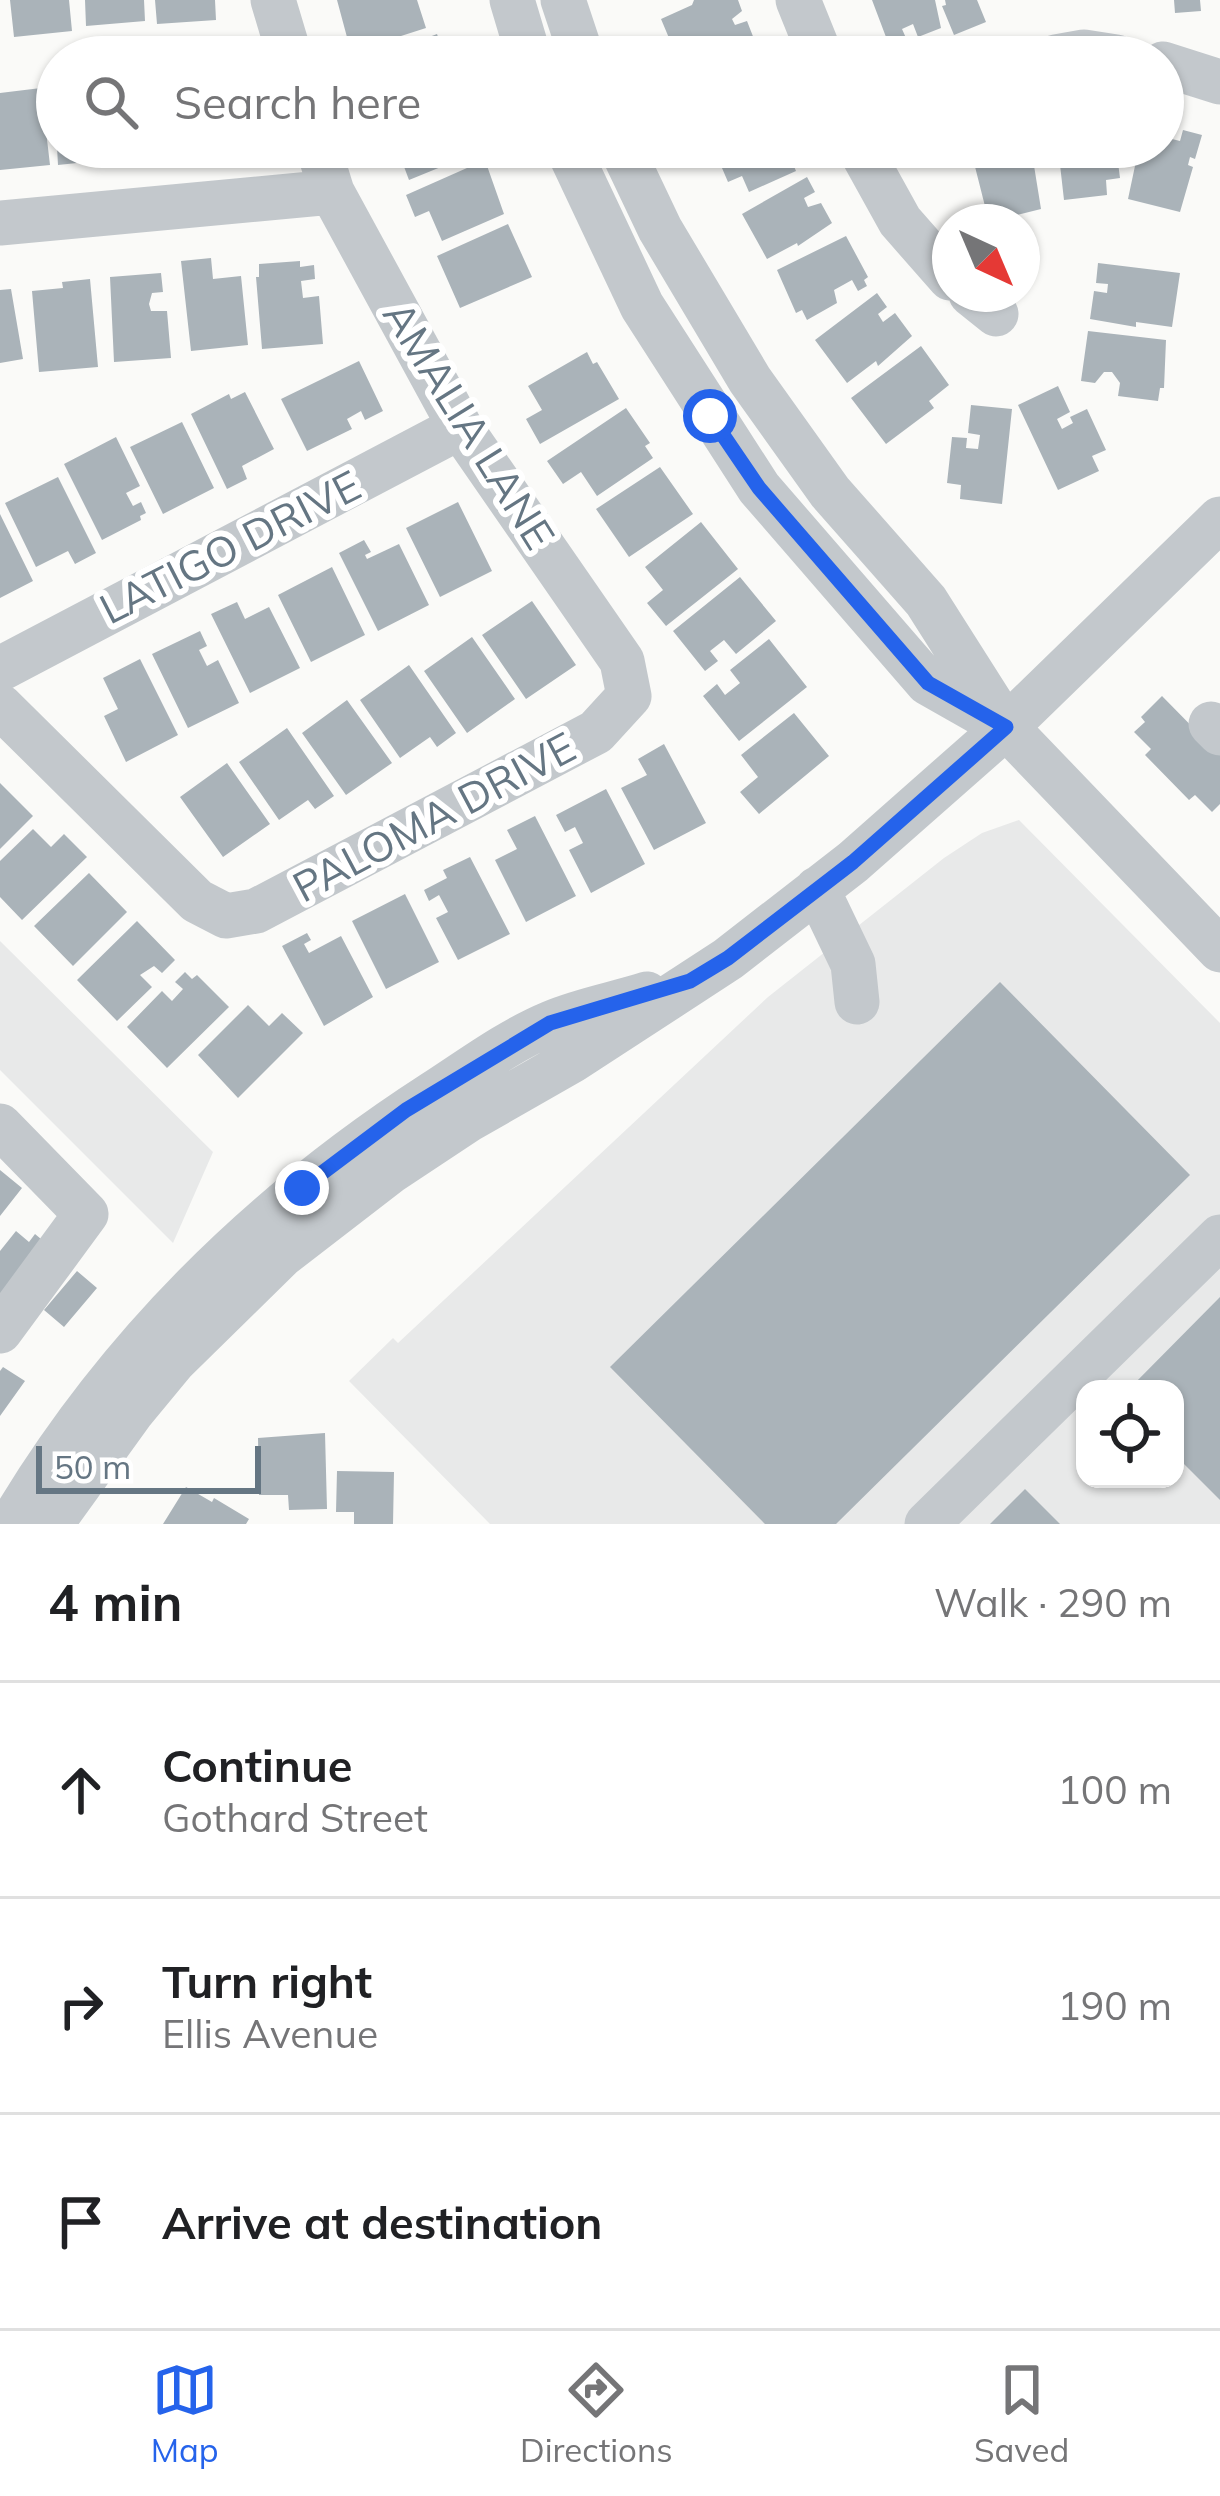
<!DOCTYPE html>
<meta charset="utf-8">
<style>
:root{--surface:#fff;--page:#f6f6f6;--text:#202124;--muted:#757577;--line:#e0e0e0;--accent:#2563eb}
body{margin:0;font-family:Mulish,sans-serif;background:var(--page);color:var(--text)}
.controls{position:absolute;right:36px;bottom:36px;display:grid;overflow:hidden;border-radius:24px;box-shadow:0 3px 9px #0004}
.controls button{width:108px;height:108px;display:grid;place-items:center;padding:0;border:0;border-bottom:3px solid var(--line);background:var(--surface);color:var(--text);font:60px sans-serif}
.compass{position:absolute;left:932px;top:204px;width:108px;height:108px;border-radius:50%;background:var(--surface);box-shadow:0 3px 9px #0004;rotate:136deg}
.scale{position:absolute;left:36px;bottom:30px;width:225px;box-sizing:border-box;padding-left:12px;border:6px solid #657683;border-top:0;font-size:33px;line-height:42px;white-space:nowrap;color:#657683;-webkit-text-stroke:9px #fff;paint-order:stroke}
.stop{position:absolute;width:36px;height:36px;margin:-27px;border:9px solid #2563eb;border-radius:50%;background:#fff}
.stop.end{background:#2563eb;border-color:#fff;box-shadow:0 3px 12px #0008}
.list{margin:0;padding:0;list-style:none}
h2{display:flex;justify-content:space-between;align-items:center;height:156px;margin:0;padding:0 48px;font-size:51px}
h2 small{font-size:39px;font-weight:400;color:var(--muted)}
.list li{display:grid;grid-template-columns:78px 1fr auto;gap:36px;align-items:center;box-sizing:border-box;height:216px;padding:0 48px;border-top:3px solid var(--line)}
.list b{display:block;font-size:45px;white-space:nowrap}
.list p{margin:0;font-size:39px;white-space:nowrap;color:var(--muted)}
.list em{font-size:39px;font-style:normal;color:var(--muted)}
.icon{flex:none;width:66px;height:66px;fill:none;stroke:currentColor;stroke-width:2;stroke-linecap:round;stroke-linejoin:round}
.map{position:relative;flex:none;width:1220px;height:1524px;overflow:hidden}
.search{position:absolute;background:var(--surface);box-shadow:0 3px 9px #0004;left:36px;right:36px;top:36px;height:132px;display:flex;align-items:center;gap:30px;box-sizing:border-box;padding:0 42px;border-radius:66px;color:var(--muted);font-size:45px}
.sheet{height:804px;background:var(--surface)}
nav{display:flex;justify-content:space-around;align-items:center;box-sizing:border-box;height:168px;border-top:3px solid var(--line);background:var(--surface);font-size:33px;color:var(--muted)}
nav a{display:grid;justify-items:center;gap:6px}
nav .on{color:var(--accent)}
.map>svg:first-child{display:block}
.built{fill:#e8e9e9;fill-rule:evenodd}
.building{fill:#aab3b9}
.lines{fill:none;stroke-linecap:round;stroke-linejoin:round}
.minor{stroke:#c3c8cc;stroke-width:45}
.route{stroke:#2563eb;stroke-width:15}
.labels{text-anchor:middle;stroke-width:12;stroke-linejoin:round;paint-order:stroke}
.street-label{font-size:42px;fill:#657683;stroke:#fff}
</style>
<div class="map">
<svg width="1220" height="1524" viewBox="0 0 1220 1524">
<rect width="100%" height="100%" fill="#fafaf8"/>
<path class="built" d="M1019,820L1220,1023V1524H490L349,1381L393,1338L398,1343L768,997L944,858L982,833ZM1085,1389H1175V1479H1085Z
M0,941L213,1152L173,1243L0,1070Z"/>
<path class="building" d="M10,0H69L72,31L14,37Z
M85,0H144L145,21L86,26Z
M155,0H215L216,20L157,24Z
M337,0H417L426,28L351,52Z
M694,0H738L742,11L732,19L735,25L747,21L754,39L709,57H677L661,19L692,5Z
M872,0H935L941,28L918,37L913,24L902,29L906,38L889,45Z
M945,0H977L986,22L954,35L942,6L946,5Z
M1174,0H1200L1201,11L1175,13Z
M437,34L445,57H392L390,52Z
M41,88L50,165L0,170V93Z
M1163,124L1175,128L1172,139L1180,141L1183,130L1202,135L1195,159L1190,157L1188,165L1193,167L1180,212L1128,199L1139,147H1163Z
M57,147H114L115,159L58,165Z
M374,147H473L475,153L409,180L400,156L382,164Z
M713,147H772L776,158L788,152L796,171L749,192L742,176L728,182Z
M970,147H989L991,155L1001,152L999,147H1031L1041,209L989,222Z
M1058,147H1116L1120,178L1106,180L1107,195L1064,200Z
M485,160L504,214L442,241L429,211L415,217L406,195Z
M807,177L815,192L804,198L808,207L821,203L832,223L798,246L797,243L767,259L742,214Z
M508,224L532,277L460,308L437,256Z
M846,236L868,277L864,280L867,286L858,291L852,280L834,290L837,303L807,320L802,310L796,313L777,270Z
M211,258L213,279L241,276L248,345L191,351L181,261Z
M300,261V267L314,265L315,279L301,281L303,298L319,296L323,344L262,349L256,277H259V264Z
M1098,263L1180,273L1172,327L1136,322V327L1090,319L1094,291L1107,293L1108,284L1096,283Z
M161,273L163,292L152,293L149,304L151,311H167L171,358L114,362L110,277Z
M90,279L98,367L39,372L32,291L63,288L62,282Z
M11,289L23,359L0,363V290Z
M877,293L887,307L878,314L883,322L895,313L912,336L878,366L876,361L847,383L815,340Z
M1088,331L1166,340L1164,388H1160L1158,401L1118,396L1120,383L1112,372H1104L1095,383L1081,381Z
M921,346L949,385L929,401L934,408L886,444L851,398Z
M587,352L593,364L597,362L619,399L540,444L526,419L542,410L528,386Z
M359,361L383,411L365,420L361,411L347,419L352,429L307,451L281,399Z
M1058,386L1070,412L1057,419L1062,429L1073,423L1070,417L1087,409L1106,450L1092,456L1099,471L1058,490L1018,405Z
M245,392L274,449L242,466L247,479L227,489L191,414L229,394L231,399Z
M971,405L1012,409L1002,504L960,499L961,485L947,483L952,437L967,438L966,448L978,449L980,435L968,433Z
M626,408L650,443L645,446L653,458L597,496L581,472L563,484L547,461Z
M182,422L214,488L163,514L130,447Z
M116,437L140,486L126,493L133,506L141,502L146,513L140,516L141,520L102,540L64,464Z
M660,467L693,514L629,557L596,509Z
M58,477L96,553L75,564L68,551L36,567L5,503Z
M458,502L492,571L440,597L406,528Z
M0,514L33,581L0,598Z
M701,522L738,569L666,626L647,603L663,590L645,567Z
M364,540L371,552L365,555L367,559L399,544L429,605L378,631L339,553Z
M332,567L365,635L311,662L278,595Z
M740,577L776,621L736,654L724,640L710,651L718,661L705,671L673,631Z
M532,601L576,665L526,699L482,635Z
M237,602L245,619L269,607L300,668L250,693L211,614Z
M200,631L207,646L199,650L207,666L218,660L239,703L188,728L152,654Z
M472,637L515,699L467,733L424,671Z
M769,639L807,687L739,741L703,696L717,684L725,695L740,683L730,670Z
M140,659L178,735L126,762L104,716L118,709L103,678Z
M409,665L456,733L437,747L430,737L400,758L360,700Z
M1162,696L1220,755V804L1212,812L1195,795L1189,800L1145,755L1151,749L1134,732L1145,722L1141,717Z
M347,700L392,763L346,795L302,733Z
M794,713L829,756L759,814L740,792L758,777L741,755Z
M287,728L334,796L315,809L308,800L279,820L239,762Z
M664,744L706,823L654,850L621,788L647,775L638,759Z
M227,763L270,824L223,857L180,797Z
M0,783L33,816L0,849Z
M606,789L645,864L591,893L569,850L583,843L575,827L565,832L556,815Z
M535,816L576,896L526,922L495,860L517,849L507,830Z
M33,829L51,847L64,834L87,857L22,920L0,897V861Z
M470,857L510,934L458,960L436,918L448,912L439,895L429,901L424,890L447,878L443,870Z
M89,873L127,912L73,966L34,926Z
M405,894L439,962L386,989L352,921Z
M137,921L175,960L162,973L154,966L140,975L152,987L117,1021L77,980Z
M307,933L311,940L304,944L309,953L341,936L373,997L324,1026L282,946Z
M185,972L192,979L197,975L229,1007L167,1068L127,1027L162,991L172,1001L183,989L175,982Z
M1000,982L1190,1175L836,1524H765L610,1367Z
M248,1005L269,1026L282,1013L303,1033L238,1098L198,1055Z
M0,1170L22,1188L0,1216Z
M16,1231L29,1242L35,1234L47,1244L0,1301V1251Z
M77,1271L97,1288L64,1327L44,1310Z
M1220,1297V1500L1175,1455V1389H1129Z
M3,1367L25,1381L0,1416V1371Z
M325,1433L327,1509L289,1510L288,1495H259L258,1438Z
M337,1471L394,1472L393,1524H354V1512H336Z
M186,1487L212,1502L214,1498L249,1519L246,1524H163Z
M1025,1489L1060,1524H990Z"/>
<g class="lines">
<path class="minor" d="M273,0L290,57
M512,0L529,57
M563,0L582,57
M798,0L821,57
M1056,57L1084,52L1116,57
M1163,64L1220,82
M567,147L642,306L759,488L928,683L1002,725
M621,147L660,229L750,380L830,492L926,601L1006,727L1220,950
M859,147L900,221L950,278
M0,223L332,192
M971,294L996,314
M0,669L460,427
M0,706L197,901L226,916L256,911L596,732L629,696L622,661L460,427L332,192L318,147
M1211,724L1220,733
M817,889L853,964L857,1002
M0,1126L86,1214L0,1331
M11,1524C116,1347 262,1204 434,1093C471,1069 510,1040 551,1023C581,1010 616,1004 647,994
M51,1524L131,1413L174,1361L282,1255L391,1171L468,1120L573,1060L728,959L853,862L1006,727L1220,519
M927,1524L1220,1237"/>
</g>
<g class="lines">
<path class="route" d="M302,1188L406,1110L550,1023L690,981L728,958L853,862L1006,727L928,683L759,488L710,416"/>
</g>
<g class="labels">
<g class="street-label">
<text transform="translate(469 425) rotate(58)" y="15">AMALIA LANE</text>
<text transform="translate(230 547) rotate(-27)" y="15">LATIGO DRIVE</text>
<text transform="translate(434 817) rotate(-28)" y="15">PALOMA DRIVE</text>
</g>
</g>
</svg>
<div class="controls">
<button><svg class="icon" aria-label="locate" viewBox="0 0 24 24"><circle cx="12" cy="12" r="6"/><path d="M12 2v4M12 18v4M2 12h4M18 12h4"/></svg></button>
</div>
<svg class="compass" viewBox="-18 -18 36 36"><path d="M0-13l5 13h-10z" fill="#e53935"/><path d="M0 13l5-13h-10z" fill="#757577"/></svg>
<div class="scale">50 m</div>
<div class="stop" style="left:710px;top:416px"></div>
<div class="stop end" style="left:302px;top:1188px"></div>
<div class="search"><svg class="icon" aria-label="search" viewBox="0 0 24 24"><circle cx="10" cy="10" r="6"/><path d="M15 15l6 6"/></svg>Search here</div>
</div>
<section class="sheet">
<h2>4 min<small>Walk · 290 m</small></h2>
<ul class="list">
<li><svg class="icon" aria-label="ahead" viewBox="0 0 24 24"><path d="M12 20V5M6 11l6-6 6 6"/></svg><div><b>Continue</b><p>Gothard Street</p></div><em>100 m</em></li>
<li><svg class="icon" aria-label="right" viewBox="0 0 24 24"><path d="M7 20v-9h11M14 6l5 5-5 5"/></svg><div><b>Turn right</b><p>Ellis Avenue</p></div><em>190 m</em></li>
<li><svg class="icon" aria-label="arrive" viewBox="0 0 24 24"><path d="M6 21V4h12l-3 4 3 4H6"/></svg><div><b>Arrive at destination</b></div></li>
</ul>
</section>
<nav>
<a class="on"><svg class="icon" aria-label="map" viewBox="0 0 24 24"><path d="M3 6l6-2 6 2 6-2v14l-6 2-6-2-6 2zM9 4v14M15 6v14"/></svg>Map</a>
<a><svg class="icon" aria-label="directions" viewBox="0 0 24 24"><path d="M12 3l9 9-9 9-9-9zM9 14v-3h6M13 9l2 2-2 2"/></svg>Directions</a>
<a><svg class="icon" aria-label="saved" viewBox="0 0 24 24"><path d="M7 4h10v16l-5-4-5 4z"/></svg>Saved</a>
</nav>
